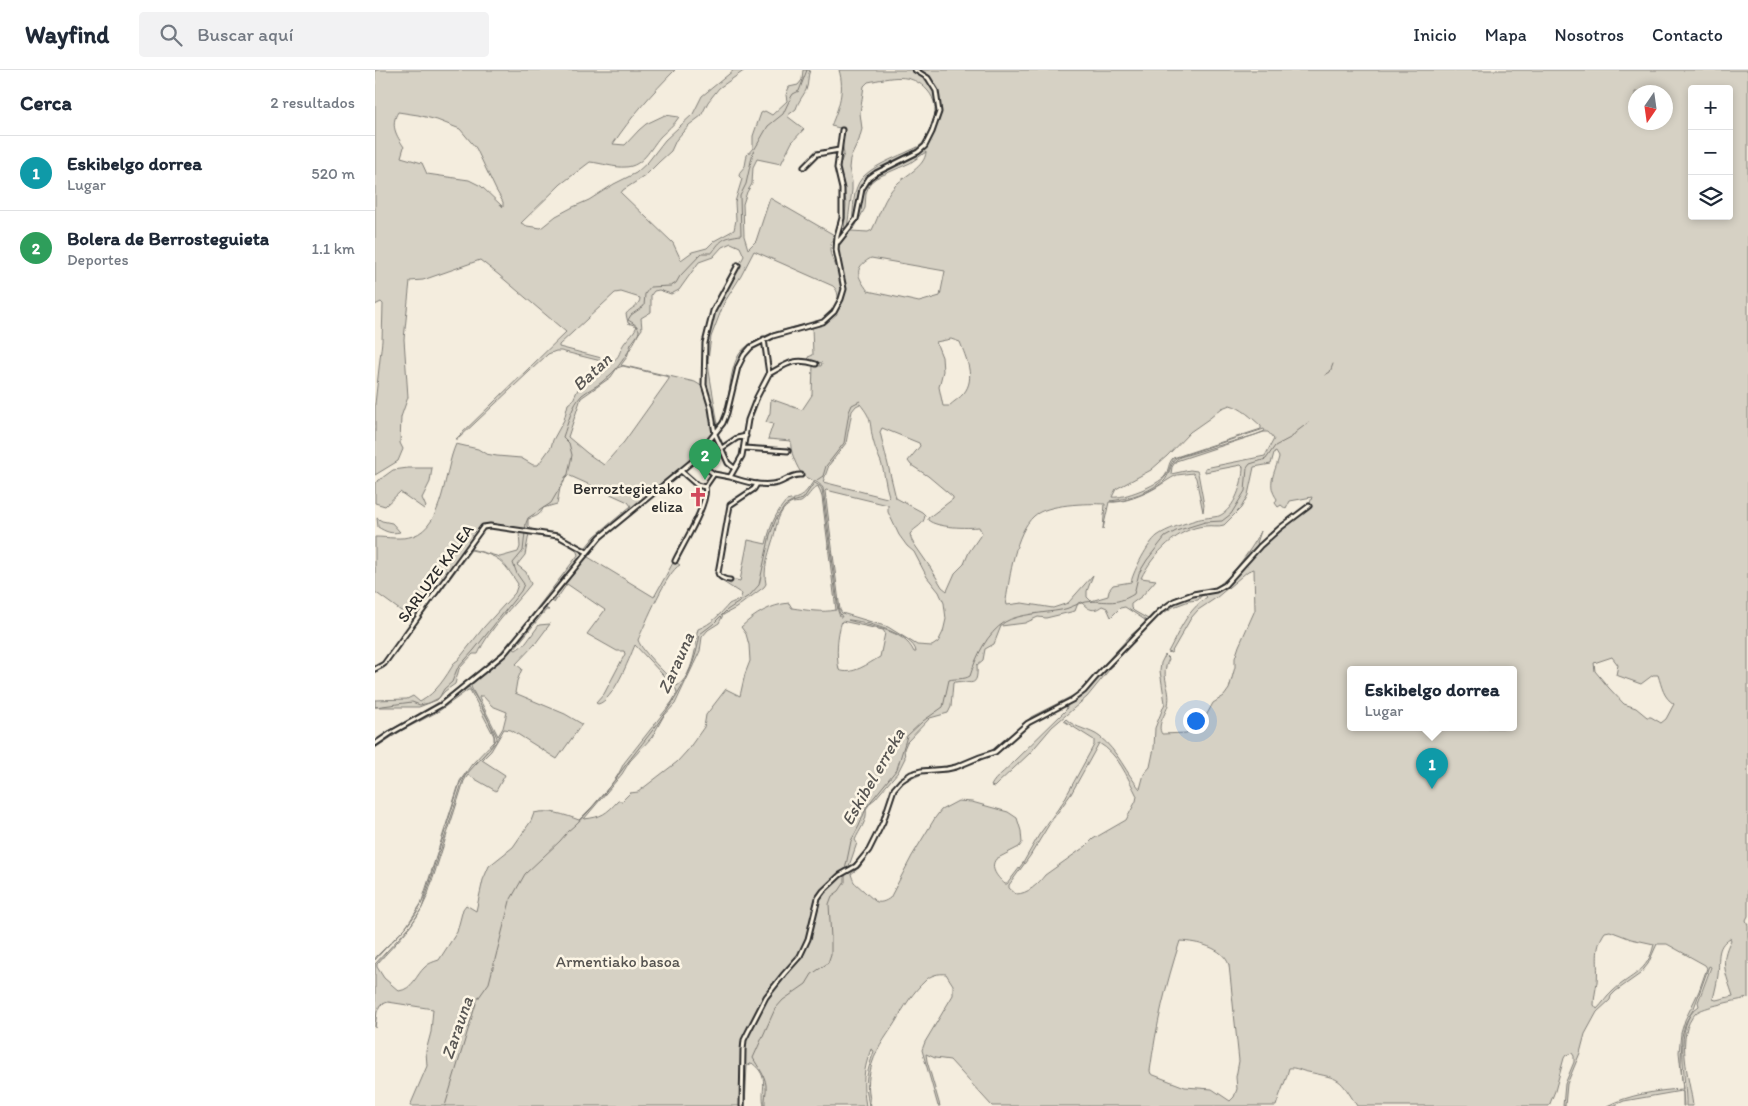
<!DOCTYPE html>
<html lang="es">
<meta charset="utf-8">
<style>
:root{--surface:#fff;--page:#f2f2f3;--text:#1f2937;--muted:#747a83;--line:#e0e1e3;--accent:#0f766e}
body{margin:0;font-family:Itim,sans-serif;background:var(--page);color:var(--text)}
.controls{position:absolute;right:15px;top:15px;display:grid;overflow:hidden;border-radius:5px;box-shadow:0 2px 8px #0003}
.controls button{width:45px;height:45px;display:grid;place-items:center;padding:0;border:0;border-bottom:1px solid var(--line);background:var(--surface);color:var(--text);font:25px sans-serif}
.compass{position:absolute;left:1253px;top:15px;width:45px;height:45px;border-radius:50%;background:var(--surface);box-shadow:0 2px 8px #0003;rotate:193deg}
.you{position:absolute;left:820px;top:650px;width:18px;height:18px;margin:-12px;border:4px solid #fff;border-radius:50%;background:#1a73e8;box-shadow:0 0 0 8px #1a73e833}
.badge{display:grid;place-items:center;width:32px;height:32px;border-radius:50%;background:var(--accent);color:#fff;font-size:16px;font-weight:700}
.pin{position:absolute;translate:-50% -41px;filter:drop-shadow(0 1px 2px #0008)}
.pin::after{content:'';position:absolute;top:26px;width:18px;height:15px;background:inherit;clip-path:polygon(0 0,100% 0,50% 100%)}
.popup{position:absolute;left:972px;top:596px;width:170px;height:65px;box-sizing:border-box;display:grid;place-content:center;border-radius:5px;background:var(--surface);filter:drop-shadow(0 1px 4px #0005);font-size:16px;white-space:nowrap;color:var(--muted)}
.popup b{font-size:19px;color:var(--text)}
.popup::after{content:'';position:absolute;left:50%;top:100%;margin-left:-10px;border:10px solid transparent;border-top-color:var(--surface)}
.list{margin:0;padding:0;list-style:none}
h2{display:flex;justify-content:space-between;align-items:center;height:65px;margin:0;padding:0 20px;font-size:21px}
h2 small{font-size:16px;font-weight:400;color:var(--muted)}
.list li{display:grid;grid-template-columns:32px 1fr auto;gap:15px;align-items:center;box-sizing:border-box;height:75px;padding:0 20px;border-top:1px solid var(--line)}
.list b{display:block;font-size:19px;white-space:nowrap}
.list p{margin:0;font-size:16px;white-space:nowrap;color:var(--muted)}
.list em{font-size:16px;font-style:normal;color:var(--muted)}
.icon{flex:none;width:28px;height:28px;fill:none;stroke:currentColor;stroke-width:2;stroke-linecap:round;stroke-linejoin:round}
.map{position:relative;flex:none;width:1373px;height:1036px;overflow:hidden}
header{display:flex;align-items:center;gap:30px;box-sizing:border-box;height:70px;padding:0 25px;background:var(--surface);border-bottom:1px solid var(--line)}
header strong{font-size:24px}
nav{display:flex;gap:28px;margin-inline-start:auto;font-size:18px}
.search{width:350px;height:45px;background:var(--page);display:flex;align-items:center;gap:12px;box-sizing:border-box;padding:0 18px;border-radius:5px;color:var(--muted);font-size:19px}
main{display:flex}
aside{flex:1;background:var(--surface)}
.map>svg:first-child{display:block}
.green{fill:#d6d1c4;stroke:#807e78;fill-rule:evenodd}
.lines{fill:none;stroke-linecap:round;stroke-linejoin:round}
.stream{stroke:#7a7771;stroke-width:1}
.minor-casing{stroke:#2b2b2b;stroke-width:7}
.minor{stroke:#fcf5e5;stroke-width:3}
.labels{text-anchor:middle;stroke-width:5;stroke-linejoin:round;paint-order:stroke}
.poi-label{font-size:16px;fill:#2b2b2b;stroke:#fcf5e5;text-anchor:end}
.street-label{font-size:16px;fill:#2b2b2b;stroke:#fcf5e5}
.park-label{font-size:16px;fill:#565451;stroke:#fcf5e5}
.water-label{font-size:18px;font-style:italic;fill:#595754;stroke:#fcf5e5}
</style>
<header>
<strong>Wayfind</strong>
<div class="search"><svg class="icon" aria-label="search" viewBox="0 0 24 24"><circle cx="10" cy="10" r="6"/><path d="M15 15l6 6"/></svg>Buscar aquí</div>
<nav><a>Inicio</a><a>Mapa</a><a>Nosotros</a><a>Contacto</a></nav>
</header>
<main>
<aside>
<h2>Cerca<small>2 resultados</small></h2>
<ul class="list">
<li><span class="badge" style="background:#0f9aa8">1</span><div><b>Eskibelgo dorrea</b><p>Lugar</p></div><em>520 m</em></li>
<li><span class="badge" style="background:#2e9e5b">2</span><div><b>Bolera de Berrosteguieta</b><p>Deportes</p></div><em>1.1 km</em></li>
</ul>
</aside>
<div class="map">
<svg width="1373" height="1036" viewBox="0 0 1373 1036">
<rect width="100%" height="100%" fill="#f4edde"/>
<filter id="ink" filterUnits="userSpaceOnUse"><feTurbulence type="fractalNoise" baseFrequency=".02" numOctaves="2"/><feDisplacementMap in="SourceGraphic" scale="10" xChannelSelector="R" yChannelSelector="G"/><feConvolveMatrix kernelMatrix="1 2 1 2 8 2 1 2 1" color-interpolation-filters="sRGB"/></filter>
<g filter="url(#ink)">
<path class="green" d="M0,0H300C277,23 256,47 238,74L250,75L264,60L271,54L290,45L304,47C299,55 292,60 285,67C275,79 268,96 251,97C239,98 227,93 215,92L186,114L146,153L152,156L166,158L181,146L198,137L214,130L239,114L261,103L273,92L290,70L318,44L327,26L359,0H370L344,18L333,32L326,46L314,55L301,70L296,81L284,92L270,106L248,120L246,123L298,173L306,190L317,182L332,178L339,171L359,160L361,150L360,132L367,109L364,106L365,102L370,96L372,85L378,78V66L386,43L390,41L397,45L412,31L411,25L414,17L423,15L427,10L428,0H435C432,7 434,13 431,20C427,28 424,30 421,39L412,46L429,59L417,72L406,94L382,89L378,97L377,114L372,122L368,134L369,166L373,179L381,171L395,128L461,166C458,170 455,175 455,180C455,185 458,189 460,194C467,206 469,222 462,234C459,240 455,245 450,249C443,254 433,255 425,257C409,261 388,265 375,276C351,297 360,336 341,360L329,311L331,274L340,241L369,186L365,177L356,173L347,177L338,187L324,192L304,220L296,224L284,220L279,221L276,225V242L266,248L267,259L256,274L252,287L246,295L320,312L328,317L333,331L338,364L315,392L232,458L213,479H208L186,466L109,456L40,551L0,522V467C13,467 26,470 38,466C69,456 69,400 81,374L103,379L111,384L122,386L146,388L158,395H163L176,377L178,370L189,350L193,334L198,330L203,319L236,295L234,293L186,281H181L173,284L83,369H81L191,262L124,205L105,190L48,210L35,211L29,269L33,327L26,347L25,373L28,379L23,391L0,405V334L7,271L8,234L6,232L0,235ZM23,42L43,45L62,50L85,59L101,78L121,120L128,132V137L106,116L94,110L52,104L47,93L26,87L29,77C21,65 15,55 23,42ZM379,181L458,216C470,227 458,244 446,250C440,253 431,254 424,256C406,260 386,265 371,277C350,292 359,335 343,355L334,301L333,290L336,267L349,233L366,206ZM246,222L265,228C265,236 255,238 251,244L253,253L262,256C258,265 251,269 247,277C244,284 244,287 238,291L184,277V275L240,223ZM248,296L294,307V309L249,372L229,395L212,383L193,367L206,328L236,307L242,298ZM193,405L253,432L256,436L220,466L211,477H206L184,465L160,461L153,457V449C160,447 166,445 168,438L182,434L185,418L189,412L190,407Z
M464,0H1373V846L1371,850L1373,855V928C1364,930 1327,937 1321,943C1299,965 1315,1010 1318,1036H1311C1312,1010 1297,953 1324,936L1323,932L1336,897L1334,896L1319,938L1311,952L1307,966L1306,994L1309,1036H1308V1022L1306,1021L1249,1031L1238,1036H1232C1253,1025 1284,1020 1308,1019L1304,982L1306,963L1310,950L1324,921L1332,898L1330,895L1292,874H1282L1273,894L1265,904L1241,921L1236,926L1235,930L1222,942L1210,964L1205,983L1192,1014L1190,1036H1188L1190,1014L1199,992V986L1197,983L1191,985L1189,988L1180,1021L1174,1036H982C964,1007 966,1009 933,1002C926,1001 921,997 914,998C911,1012 905,1022 901,1036H617L575,990L560,988L551,984L552,991L565,1036H563L547,980L550,972L578,925V915L571,904C564,903 555,905 550,911C538,922 529,937 521,951C510,969 499,981 495,1002C492,1014 494,1024 496,1036H494C489,1010 491,1006 499,981L496,979C488,1001 487,1013 491,1036H389C385,1017 396,1008 377,993L372,996L370,1036H35L52,996L51,981L56,962L58,939L13,932L5,935L2,942L0,958V894L36,855L47,838L87,713L90,706L121,672L122,668L120,663L96,617L97,614L127,590L147,568L170,538L174,540H171L139,579L141,580L151,573L164,555L175,554L160,574L141,594L147,599L142,611L140,623L190,644L207,654L182,689L136,660L129,659L116,681L107,690L130,705L121,721L93,705L89,711L52,827C40,856 22,871 2,894V897L9,908L24,921C38,919 41,905 50,897C54,893 58,892 64,890L82,862L88,839L91,835L101,841L108,810L114,796L138,777L156,751L159,743C174,739 190,745 204,750L217,737L241,709L249,693L297,632L302,623L301,619L260,575C254,589 238,631 223,634L221,633L229,624L250,584L249,581H242L212,564L230,540L192,514L179,533V528L211,488L213,487L279,527L299,491L305,495C292,501 270,554 263,570C267,582 293,605 302,616C314,609 319,588 321,575C322,569 321,565 323,559C337,554 345,544 354,534C357,532 362,531 365,530L367,524L345,510L356,514L357,509L365,511L373,470L391,474C395,457 400,444 411,431C427,428 429,425 438,412L445,416L447,419L463,541L465,547H467L464,542L448,418C443,410 434,411 428,405C422,399 414,379 416,371L393,369L398,354L391,352L395,343L396,329L427,340L437,325L438,295L446,296L447,293L434,290L433,287L438,285L437,257C441,256 447,255 451,253C461,247 471,228 470,217C468,204 461,192 463,179C465,167 476,161 481,150C486,140 484,127 489,117C502,91 544,99 559,62C565,48 566,39 563,25L560,24L562,43L549,75L543,81L503,100L490,109L485,119L481,143L477,153C479,138 477,120 487,108C497,97 516,89 530,83C535,80 543,78 547,74C552,67 556,58 558,50C562,40 560,29 553,21C536,1 515,8 493,12L489,16L485,43L487,59L484,70L475,89L474,98L477,112V120L472,159L469,162L471,135L469,116L464,97L469,84L467,73L469,59L456,56C464,37 470,20 464,0ZM1317,19H1354V146H1317ZM1260,22H1290V52H1260ZM551,82C550,97 530,105 521,115C509,127 504,146 497,160L493,162L476,161L480,157L490,138L491,123L495,113L501,108L535,93ZM496,188L570,201L565,226L544,232L493,221C482,206 478,198 496,188ZM576,269L585,272C591,288 601,308 589,323C585,328 578,332 574,336H568L564,317L568,301L567,287L561,272ZM485,334C498,350 494,352 498,370C500,378 503,385 506,392C510,403 510,415 514,426L512,428L448,412L454,395L471,373L477,341L481,336ZM855,335C867,338 877,348 886,356V359L798,388C793,393 794,400 790,406C783,415 748,429 737,427L741,419L776,400L792,386L815,362L835,348L847,338ZM507,358L544,373L545,376L533,391L536,395L553,406L578,427V429L553,448V450C562,458 592,458 604,457L607,463L594,482L589,494L580,503L572,521L567,517L555,497L537,471L535,464C541,456 549,456 550,445L547,442L521,428L505,362ZM889,359L890,361L880,365L805,387C793,394 797,400 790,410C781,420 748,434 735,431C752,429 780,422 791,406C796,398 794,391 803,387ZM889,362H893L899,369L890,386L830,398V402L866,395L868,397C868,413 860,439 844,446C841,447 827,448 821,450C811,453 791,459 782,466C773,473 759,500 756,512L738,515L734,520L733,526L716,531L712,527V521L718,505L693,533L678,538L647,533L632,535L631,530C635,506 640,463 659,446C672,434 712,433 730,434L728,459L734,432C746,434 771,424 782,417C789,413 795,408 802,405C807,404 813,404 818,403L821,408L828,442L829,435L823,403L822,401L815,400L796,404L797,397L801,391ZM901,382L904,387C900,403 891,414 902,429L900,433L903,437L906,435L911,439L915,431L937,427L933,439L911,454L881,481L851,516L838,522L812,526L785,540L769,559L706,625L656,650L619,683L598,690L581,698L549,701L528,710L518,723L509,753L492,784L481,797L472,802L471,801L480,795L492,780L508,748L517,720L521,713L529,707L543,700L581,696L621,679L645,656L657,647L695,629L706,621L732,592L768,558L784,538L809,525L836,521L845,517L854,510L872,488L885,475L882,473L886,461C879,476 856,508 842,516C835,521 824,521 816,522C798,526 785,536 773,549L759,541L756,538V534L767,526L781,510L766,508C778,484 803,458 830,456C837,455 843,457 849,455L866,438L873,425L879,397L896,394L899,383ZM443,416L447,427L461,540C447,543 431,540 417,538L414,533C395,535 380,544 366,557L371,564L374,575L375,591L370,604L365,626L351,619L331,645L329,657L312,681L302,692L263,722L255,723L247,731H243C231,744 227,747 209,749L247,704L255,691L277,667L288,647L300,634L325,581L327,567L333,560L344,553L348,545L361,538L389,517L391,514C388,499 393,486 397,472C402,459 401,442 415,434C418,432 423,433 426,432C433,428 436,419 443,416ZM451,420L513,435V442L524,465L532,476L539,482L552,507L564,522L569,533L571,549L568,562L563,572L557,576L542,575L513,557L467,543L465,540L450,421ZM879,499L880,540L864,576L860,588V597L854,619L849,626L838,633L826,655L811,663L787,664C781,655 791,644 793,635C797,617 784,608 794,589L790,585L786,593L785,601L790,633L780,658L779,678L775,697L769,704L765,719C751,703 743,681 725,667C715,659 701,659 691,649L689,651L719,670V675L688,732L664,765L648,793L632,814H630C623,808 614,798 621,789L644,777L647,773L646,761L642,748L633,742L597,732L583,731L566,740L560,748L537,786L515,828C511,831 505,834 500,831C499,830 481,814 479,812C478,810 477,807 476,804L485,797L502,769L512,748L520,721L528,712L552,702L579,700L620,684L658,650L675,641L693,634L691,640L637,693C631,701 620,707 616,716L619,717L621,715L655,683L677,657L712,627L756,573L784,546L798,537L814,531L823,530L826,526L830,525L832,527C811,542 805,560 793,582L796,583L816,548L823,540L841,528L873,501ZM706,532C713,539 718,543 727,536L732,538L736,547L745,538L750,537L770,550V553L755,566L703,623L656,647L622,678L582,695L542,699L526,707L516,722L508,748L490,782L475,797L474,796L482,773L480,770C484,760 493,751 491,739L496,732L500,729L523,702L530,688L529,679L532,672L555,648L573,643L576,637L578,613C591,607 604,624 602,595L608,590L610,579L619,574L626,556L650,553L663,547L671,548L700,541L703,533ZM473,550C487,550 540,565 541,582H539C529,559 495,557 473,550ZM467,551L508,560L510,563L505,587C494,593 477,606 464,600C461,585 462,565 467,551ZM1237,587L1243,595L1241,605L1266,614L1278,605H1283C1287,617 1288,627 1299,634L1291,649L1286,653L1276,647H1272L1261,638L1249,634L1234,618L1220,601L1219,593ZM976,600H1138V658H976ZM105,626H108L117,636L132,642L128,658L123,666L104,628ZM724,673C743,684 752,706 762,726L761,731L751,750L718,769L711,776L670,805C663,814 653,824 641,824L634,818V815L655,786L675,753L696,724ZM1235,861L1256,869L1279,874C1273,903 1256,904 1238,921C1232,926 1228,933 1222,939L1219,935C1219,927 1221,919 1222,912C1224,893 1218,879 1230,862ZM1355,868L1356,870C1344,892 1351,904 1358,926L1341,930L1338,929C1340,921 1342,913 1343,905C1345,890 1340,877 1355,868ZM805,871C822,872 848,877 854,895L864,991L861,1007L862,1019L859,1027L855,1031L837,1019L810,1017L776,1004L775,1001C781,956 791,914 805,871ZM379,948L381,949L370,972L369,995L366,996L368,969Z
M33,398H57L55,412L47,428L51,437L49,439L25,422L10,436L0,433V413L18,400Z
M2,448L7,451L17,453L25,462C16,464 11,462 3,457Z
M113,457L180,466L209,482V484L149,558L121,590L73,628L11,664L0,672L12,662L66,631L125,583L146,559L203,485L201,479C186,468 172,465 154,464L150,485L142,495L151,502L156,514C138,537 114,558 103,584H98L84,599L80,614L70,621L62,630L44,637H0V630L32,629L38,626L45,632C62,622 70,608 80,592L83,590L109,557L140,523L143,514C127,490 125,486 96,480L9,598L0,602V600L10,594L107,460ZM114,458L144,462L145,477L143,482L125,487L96,479L108,461Z
M94,617C102,627 119,657 120,670C113,685 94,696 85,713L49,828C36,858 19,867 0,890L1,887L31,857L46,834L85,711L97,694L119,671V666L95,620H93L64,641L26,661L0,678V677L27,658L67,637Z"/>
<g class="lines">
<path class="stream" d="M950,305L955,302L958,294
M442,410L448,406L451,396L469,373L474,342L477,335L485,331
M0,637L37,632L45,635L54,633L64,628L69,619L77,612L82,599L99,580L146,521L149,514L142,504L138,493L148,481L151,453L153,448L176,433L193,404L197,385L194,373L188,367C193,353 197,335 207,325C213,320 221,317 227,312C231,308 237,304 241,299C246,293 265,266 264,260C263,256 257,252 253,250L256,245L269,236L270,224L275,217L296,216L301,213L305,206L327,183H337C346,169 350,167 366,165L365,126L371,114L378,82L393,56L408,44L415,29L418,24L424,21L432,0
M192,762C215,743 232,720 250,696C280,656 318,616 325,564L338,554L352,540L375,525L384,515L395,465L401,449L410,436L417,432L428,429L439,413
M470,800L476,771L484,756L492,736L522,699L532,666L548,651L568,637L574,610C581,608 589,610 595,606C601,587 612,563 630,552C643,544 670,543 686,540C694,539 702,533 711,532C732,529 738,537 759,524L764,503L772,490L790,467L801,461L830,452L847,451L856,444L870,421L872,398L875,394L891,389L900,376L917,367L921,362L933,353
M136,829L150,804L185,771L191,764
M70,1036L102,930L114,913L135,831
M390,1036C389,1029 392,1022 391,1015C390,1005 383,997 378,988L400,939L408,930L431,914L437,904L453,893L456,884V868L454,834L457,826L464,821L470,812V804"/>
<defs>
<path id="minor" d="M429,97L442,84L464,80
M463,172L481,149L487,119L494,108L501,103L543,82L550,76L557,62L564,42L561,21L553,8L540,0
M394,304C412,294 419,287 441,294
M347,378L362,368L371,366
M369,378L413,381
M319,390L323,393
M359,398L353,393L340,364L336,338L329,315L330,273L338,241L363,195
M332,399L339,404
M306,401L322,415L330,417L339,404L355,407L367,386L373,350L382,327L394,304L389,269
M355,407C370,412 387,417 403,413C411,410 418,404 426,405
M300,491C307,476 335,431 330,417
M355,510C350,510 344,507 343,503L355,435L379,419L382,414
M0,599L9,594L108,457L115,456L183,466L212,482
M0,674L16,663L66,635L129,584L225,467L319,390L348,353L352,343L363,297L369,285L376,277L398,266L448,252L459,242L466,229L469,219L461,180L462,166L467,148V119L462,98L467,60
M367,1036L368,980L369,970L373,962L391,927L409,904L425,886L433,869L443,828L448,821L465,805L481,796L494,780L508,752L519,719L526,711L536,704L546,701L572,699L581,697L605,687L620,682L653,653L697,630L709,621L721,607L785,541L799,531L818,524L841,520L850,515L885,476L905,458L934,436"/>
</defs>
<use href="#minor" class="minor-casing"/>
<use href="#minor" class="minor"/>
</g>
</g>
<defs>
<symbol id="church-bare" viewBox="-9 -9 18 18"><path d="M-1.2-6h2.4v3.5h3.3v2.4h-3.3V6h-2.4V-.1h-3.3v-2.4h3.3Z" fill="#d1495b" stroke="#fcf5e5" stroke-width="2.5" paint-order="stroke"/></symbol>
</defs>
<g fill-rule="evenodd">
<use href="#church-bare" x="309" y="413" width="28" height="28"/>
</g>
<g class="labels">
<g class="poi-label">
<text x="308" y="424">Berroztegietako<tspan x="308" dy="18">eliza</tspan></text>
</g>
<g class="street-label">
<text transform="translate(60 503) rotate(-54)" y="6">SARLUZE KALEA</text>
</g>
<g class="park-label">
<text x="243" y="897">Armentiako basoa</text>
</g>
<g class="water-label">
<text transform="translate(217 302) rotate(-43)" y="6">Batan</text>
<text transform="translate(301 593) rotate(-66)" y="6">Zarauna</text>
<text transform="translate(498 707) rotate(-60)" y="6">Eskibel erreka</text>
<text transform="translate(82 958) rotate(-71)" y="6">Zarauna</text>
</g>
</g>
</svg>
<div class="controls">
<button>+</button>
<button>−</button>
<button><svg class="icon" aria-label="layers" viewBox="0 0 24 24"><path d="M12 4l9 5-9 5-9-5zM3 14l9 5 9-5"/></svg></button>
</div>
<svg class="compass" viewBox="-18 -18 36 36"><path d="M0-13l5 13h-10z" fill="#e53935"/><path d="M0 13l5-13h-10z" fill="#747a83"/></svg>
<div class="you"></div>
<div class="pin badge" style="left:1057px;top:719px;background:#0f9aa8">1</div>
<div class="popup"><b>Eskibelgo dorrea</b>Lugar</div>
<div class="pin badge" style="left:330px;top:410px;background:#2e9e5b">2</div>
</div>
</main>
